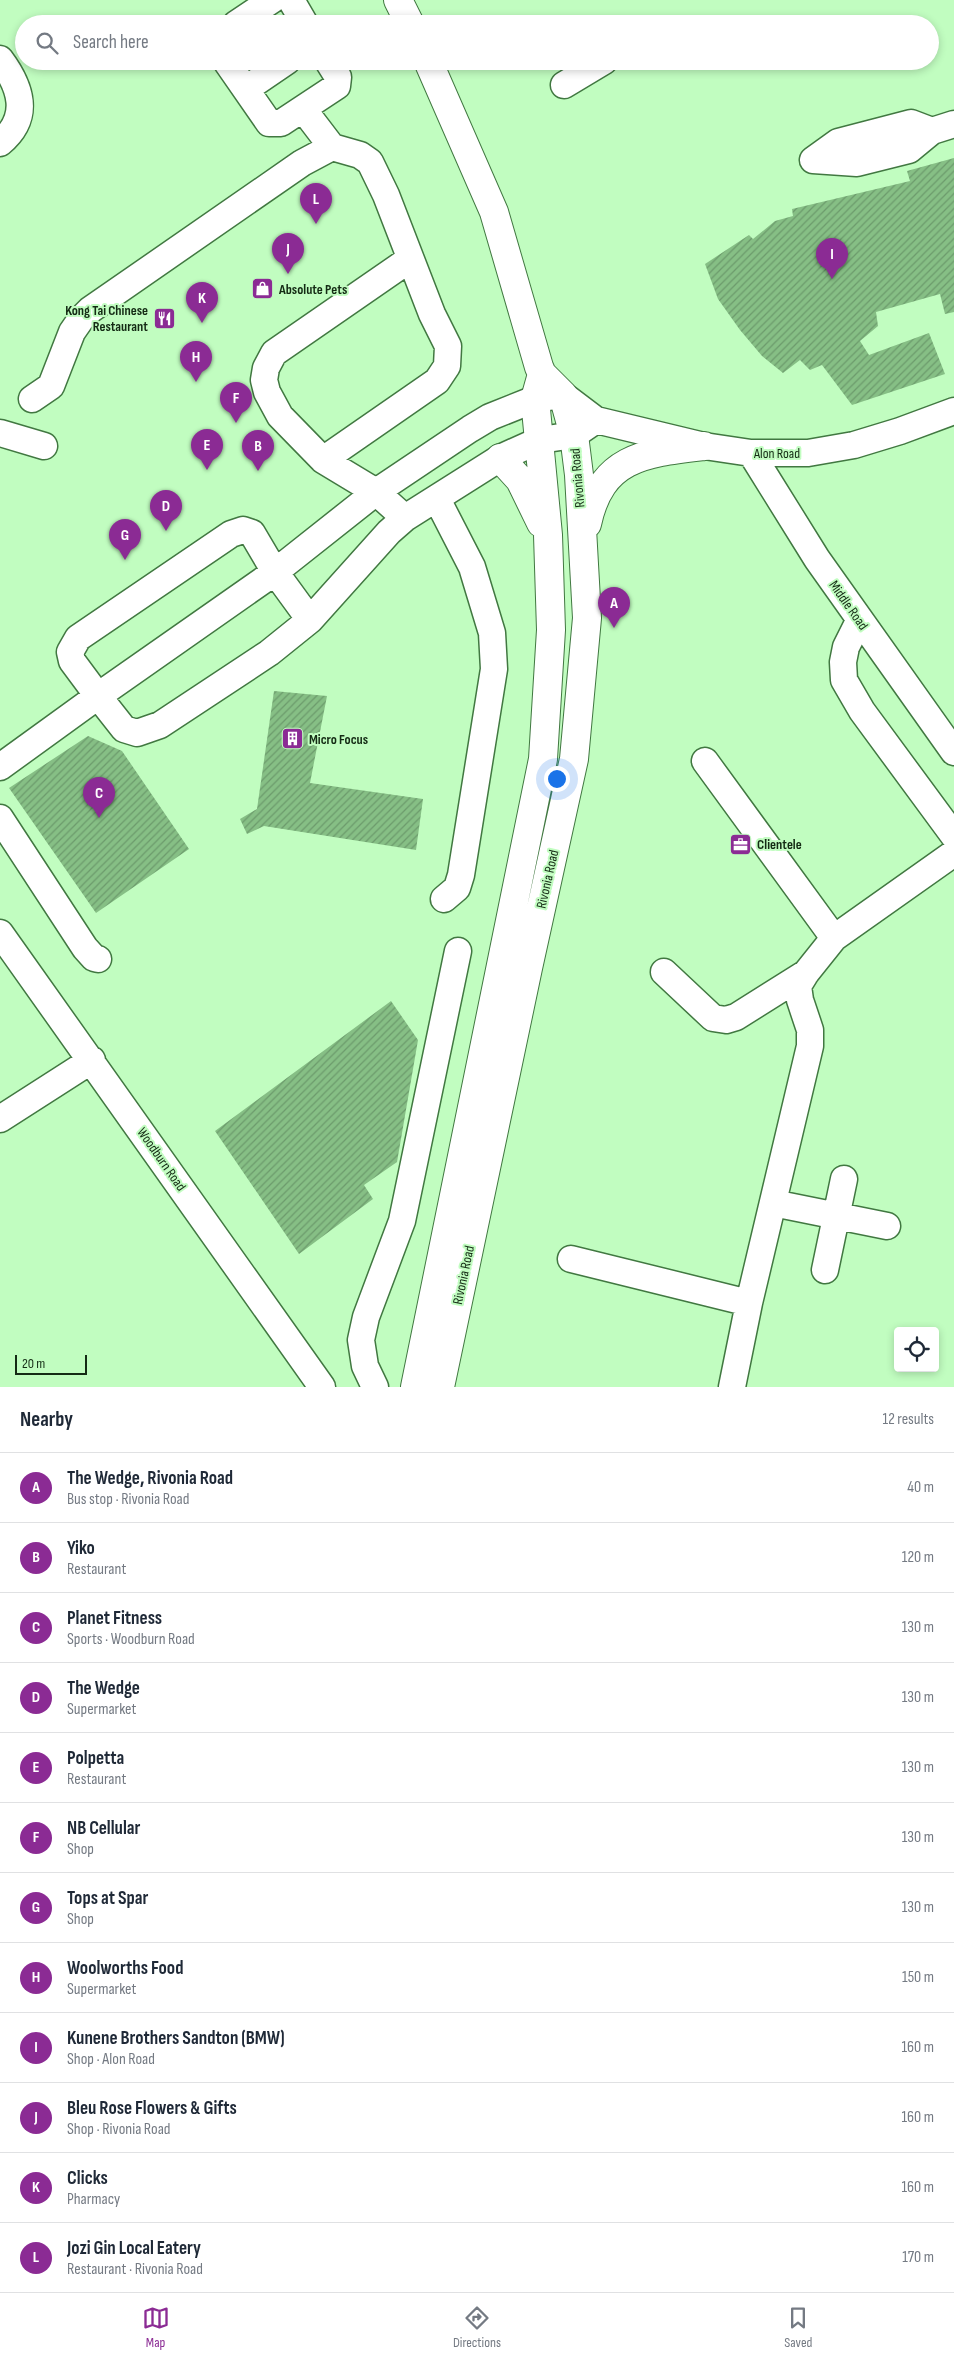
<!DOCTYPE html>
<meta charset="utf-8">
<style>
:root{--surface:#fff;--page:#f2f2f3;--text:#1f2937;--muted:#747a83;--line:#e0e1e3;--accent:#8b2b94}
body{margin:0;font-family:"Sofia Sans Condensed",sans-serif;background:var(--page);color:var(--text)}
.controls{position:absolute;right:15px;bottom:15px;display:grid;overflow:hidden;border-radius:5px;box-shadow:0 2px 8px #0003}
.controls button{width:45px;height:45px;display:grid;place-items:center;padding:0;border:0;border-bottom:1px solid var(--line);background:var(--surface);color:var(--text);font:25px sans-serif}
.scale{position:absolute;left:15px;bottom:12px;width:72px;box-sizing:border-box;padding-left:5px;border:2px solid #142b14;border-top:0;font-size:14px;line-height:18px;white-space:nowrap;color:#142b14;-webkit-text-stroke:4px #c1fdc0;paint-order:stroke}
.you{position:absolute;left:556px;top:778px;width:18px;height:18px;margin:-12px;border:4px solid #fff;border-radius:50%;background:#1a73e8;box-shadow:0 0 0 8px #1a73e833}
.badge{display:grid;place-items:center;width:32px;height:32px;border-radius:50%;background:var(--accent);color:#fff;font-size:16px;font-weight:700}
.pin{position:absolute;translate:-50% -41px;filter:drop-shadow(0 1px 2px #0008)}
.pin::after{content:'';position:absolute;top:26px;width:18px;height:15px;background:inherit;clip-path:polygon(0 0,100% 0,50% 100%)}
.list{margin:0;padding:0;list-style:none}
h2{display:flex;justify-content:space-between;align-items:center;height:65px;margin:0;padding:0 20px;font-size:21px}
h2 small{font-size:16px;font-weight:400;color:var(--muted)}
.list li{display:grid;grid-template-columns:32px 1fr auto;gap:15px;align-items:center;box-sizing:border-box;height:70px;padding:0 20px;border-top:1px solid var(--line)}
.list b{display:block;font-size:19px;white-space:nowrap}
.list p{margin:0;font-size:16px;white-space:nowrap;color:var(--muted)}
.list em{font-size:16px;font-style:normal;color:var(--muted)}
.icon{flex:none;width:28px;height:28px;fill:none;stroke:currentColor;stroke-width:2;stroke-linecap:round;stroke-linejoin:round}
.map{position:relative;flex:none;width:954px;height:1387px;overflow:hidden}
.search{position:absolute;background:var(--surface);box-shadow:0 2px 8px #0003;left:15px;right:15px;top:15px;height:55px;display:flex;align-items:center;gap:12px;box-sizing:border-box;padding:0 18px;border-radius:28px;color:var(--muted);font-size:19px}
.sheet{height:905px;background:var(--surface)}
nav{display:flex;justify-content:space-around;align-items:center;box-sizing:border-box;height:70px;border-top:1px solid var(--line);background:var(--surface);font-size:14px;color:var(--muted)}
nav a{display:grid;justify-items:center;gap:2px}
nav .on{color:var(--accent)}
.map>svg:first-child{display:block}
.building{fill:url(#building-hatch)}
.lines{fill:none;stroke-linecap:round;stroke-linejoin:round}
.minor-casing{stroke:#417841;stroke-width:29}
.major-casing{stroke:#417841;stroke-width:30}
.minor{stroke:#fff;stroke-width:26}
.major{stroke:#fff;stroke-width:28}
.labels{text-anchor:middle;stroke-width:4;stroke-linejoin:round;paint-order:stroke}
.poi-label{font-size:14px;font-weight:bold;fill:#142b14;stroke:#c1fdc0;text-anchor:start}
.street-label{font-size:14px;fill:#142b14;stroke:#c1fdc0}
</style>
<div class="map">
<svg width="954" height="1387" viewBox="0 0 954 1387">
<defs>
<pattern id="building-hatch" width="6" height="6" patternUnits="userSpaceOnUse" patternTransform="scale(1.25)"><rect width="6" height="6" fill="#86bf85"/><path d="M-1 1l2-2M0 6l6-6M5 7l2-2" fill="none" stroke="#6c9b6c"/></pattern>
</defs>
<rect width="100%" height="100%" fill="#c1fdc0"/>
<path class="building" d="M954,158V312L945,314L940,294L876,312L878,326L860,341L869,355L929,333L945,374L852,405L822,365L810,370L800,360L783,373L762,356L740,330L718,299L705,264L749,235L753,239L775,221L793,216L792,209L910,181L907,171Z
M274,691L327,696L310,783L423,799L416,850L264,826L247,834L240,819L257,809Z
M88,736L122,751L189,849L96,913L9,788Z
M391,1001L418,1040L397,1162L364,1185L373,1199L299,1254L215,1131Z"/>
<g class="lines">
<defs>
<path id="minor" d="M291,0L305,24
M236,24L272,0
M0,59C21,87 31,117 0,143
M226,61L269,123H281L337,86L338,77L328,61
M564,85L604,61
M246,89L287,61
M303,109L332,147
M932,131L911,123L838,142L813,160L857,163L909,150L932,131L954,124
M32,399L51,386L72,332L81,319L90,310L302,163L332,147L360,155L370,162L386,195L432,314L448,346L447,366L437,381L323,460
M596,420L574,435L540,440L500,458L405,518L389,532L310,620L269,653L160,725L137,733L124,729L98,696L275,572L376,492L470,429L490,417L535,399L563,395L596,420L704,446L751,453H808L854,445L900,431L954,411
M0,433L44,446
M751,453L817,559L954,752
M437,499L472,567L492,633L494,669L461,875L457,888L444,899
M405,518L376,492L323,460L280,416L267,392L264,380L266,368L274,353L410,259
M859,621L846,647L843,662L844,680L862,711L954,836
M705,761L834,938
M0,767L98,696L72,661L70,652L78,638L231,534L243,530L252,533L275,572L310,620
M0,818L85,948L94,958L98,959
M0,933L322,1387
M664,972L713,1018L726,1020L736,1017L806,973
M0,1119L92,1060
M773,1203L887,1226
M571,1259L749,1303
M825,1270L844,1179
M375,1387L365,1366L361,1340L366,1317L402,1221L458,951
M732,1387L749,1303L810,1046V1030L800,1000L798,986L806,973L834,938L954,853"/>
<path id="major" d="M398,0L410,24
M428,61L494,212L539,367L542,374L563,395L574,435L579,475L587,618L574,759L528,968L440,1387
M500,458L520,480L541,523
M587,524C601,457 644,453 704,446
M415,1387L543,759L551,630L548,535L535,399L542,374"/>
</defs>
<use href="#minor" class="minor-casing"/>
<use href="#major" class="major-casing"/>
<use href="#minor" class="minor"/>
<use href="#major" class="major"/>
</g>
<defs>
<symbol id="shop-square" viewBox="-11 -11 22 22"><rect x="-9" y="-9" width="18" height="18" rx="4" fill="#8b2b94" stroke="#c1fdc0"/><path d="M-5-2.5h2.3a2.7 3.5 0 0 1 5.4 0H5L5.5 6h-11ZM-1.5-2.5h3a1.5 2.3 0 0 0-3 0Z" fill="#fff"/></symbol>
<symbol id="restaurant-square" viewBox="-11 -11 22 22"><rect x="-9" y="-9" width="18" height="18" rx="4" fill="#8b2b94" stroke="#c1fdc0"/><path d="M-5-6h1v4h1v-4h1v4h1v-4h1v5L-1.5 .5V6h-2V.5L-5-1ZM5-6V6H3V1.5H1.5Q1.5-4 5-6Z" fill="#fff"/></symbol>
<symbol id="building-square" viewBox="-11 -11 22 22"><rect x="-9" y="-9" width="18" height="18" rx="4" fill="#8b2b94" stroke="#c1fdc0"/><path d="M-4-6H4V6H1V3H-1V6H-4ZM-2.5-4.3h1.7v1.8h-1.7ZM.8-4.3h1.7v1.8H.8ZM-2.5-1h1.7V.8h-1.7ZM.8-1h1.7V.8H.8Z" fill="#fff"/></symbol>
<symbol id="office-square" viewBox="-11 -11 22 22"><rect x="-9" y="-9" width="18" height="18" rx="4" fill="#8b2b94" stroke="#c1fdc0"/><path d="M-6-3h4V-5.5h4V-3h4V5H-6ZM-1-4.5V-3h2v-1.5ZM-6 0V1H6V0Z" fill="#fff"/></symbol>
</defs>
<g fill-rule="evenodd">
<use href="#shop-square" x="250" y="276" width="25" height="25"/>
<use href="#restaurant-square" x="152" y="306" width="25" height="25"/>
<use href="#building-square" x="280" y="726" width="25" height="25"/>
<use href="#office-square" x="728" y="832" width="25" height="25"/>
</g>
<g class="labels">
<g class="poi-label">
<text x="279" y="294">Absolute Pets</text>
<text x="148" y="315" text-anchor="end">Kong Tai Chinese<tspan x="148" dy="16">Restaurant</tspan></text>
<text x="309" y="744">Micro Focus</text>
<text x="757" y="849">Clientele</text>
</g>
<g class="street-label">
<text x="777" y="458">Alon Road</text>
<text transform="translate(577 478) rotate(-95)" y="5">Rivonia Road</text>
<text transform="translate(849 605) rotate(55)" y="5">Middle Road</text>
<text transform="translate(547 879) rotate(-77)" y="5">Rivonia Road</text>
<text transform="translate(162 1159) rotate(55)" y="5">Woodburn Road</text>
<text transform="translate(463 1275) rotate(-78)" y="5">Rivonia Road</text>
</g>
</g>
</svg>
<div class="controls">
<button><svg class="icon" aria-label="locate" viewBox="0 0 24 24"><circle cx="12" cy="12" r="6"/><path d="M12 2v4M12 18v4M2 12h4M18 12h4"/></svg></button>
</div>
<div class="scale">20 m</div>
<div class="you"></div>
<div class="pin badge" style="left:614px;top:628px">A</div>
<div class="pin badge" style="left:258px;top:471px">B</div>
<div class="pin badge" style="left:99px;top:818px">C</div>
<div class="pin badge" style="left:166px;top:531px">D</div>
<div class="pin badge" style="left:207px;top:470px">E</div>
<div class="pin badge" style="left:236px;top:423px">F</div>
<div class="pin badge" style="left:125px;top:560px">G</div>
<div class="pin badge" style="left:196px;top:382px">H</div>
<div class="pin badge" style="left:832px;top:279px">I</div>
<div class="pin badge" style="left:288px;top:274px">J</div>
<div class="pin badge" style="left:202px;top:323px">K</div>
<div class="pin badge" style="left:316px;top:224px">L</div>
<div class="search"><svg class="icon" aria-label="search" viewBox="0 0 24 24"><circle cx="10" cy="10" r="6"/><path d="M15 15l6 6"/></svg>Search here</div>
</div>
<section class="sheet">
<h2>Nearby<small>12 results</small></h2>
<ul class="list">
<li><span class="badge">A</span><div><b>The Wedge, Rivonia Road</b><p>Bus stop · Rivonia Road</p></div><em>40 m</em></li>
<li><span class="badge">B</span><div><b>Yiko</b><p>Restaurant</p></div><em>120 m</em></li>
<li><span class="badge">C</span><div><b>Planet Fitness</b><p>Sports · Woodburn Road</p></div><em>130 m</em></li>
<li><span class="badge">D</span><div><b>The Wedge</b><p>Supermarket</p></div><em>130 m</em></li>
<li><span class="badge">E</span><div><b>Polpetta</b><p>Restaurant</p></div><em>130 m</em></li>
<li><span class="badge">F</span><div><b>NB Cellular</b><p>Shop</p></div><em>130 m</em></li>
<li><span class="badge">G</span><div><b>Tops at Spar</b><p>Shop</p></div><em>130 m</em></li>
<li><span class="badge">H</span><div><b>Woolworths Food</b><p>Supermarket</p></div><em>150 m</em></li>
<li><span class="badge">I</span><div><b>Kunene Brothers Sandton (BMW)</b><p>Shop · Alon Road</p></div><em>160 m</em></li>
<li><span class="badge">J</span><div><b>Bleu Rose Flowers &amp; Gifts</b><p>Shop · Rivonia Road</p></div><em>160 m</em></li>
<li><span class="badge">K</span><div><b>Clicks</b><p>Pharmacy</p></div><em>160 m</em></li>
<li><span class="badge">L</span><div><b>Jozi Gin Local Eatery</b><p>Restaurant · Rivonia Road</p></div><em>170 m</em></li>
</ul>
</section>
<nav>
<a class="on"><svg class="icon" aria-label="map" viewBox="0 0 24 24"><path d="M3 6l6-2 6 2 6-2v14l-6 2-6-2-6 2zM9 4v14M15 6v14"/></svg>Map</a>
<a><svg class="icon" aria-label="directions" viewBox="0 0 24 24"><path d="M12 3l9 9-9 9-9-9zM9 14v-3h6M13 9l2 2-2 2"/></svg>Directions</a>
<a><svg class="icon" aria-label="saved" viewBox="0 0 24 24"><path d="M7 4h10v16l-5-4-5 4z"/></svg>Saved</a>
</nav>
